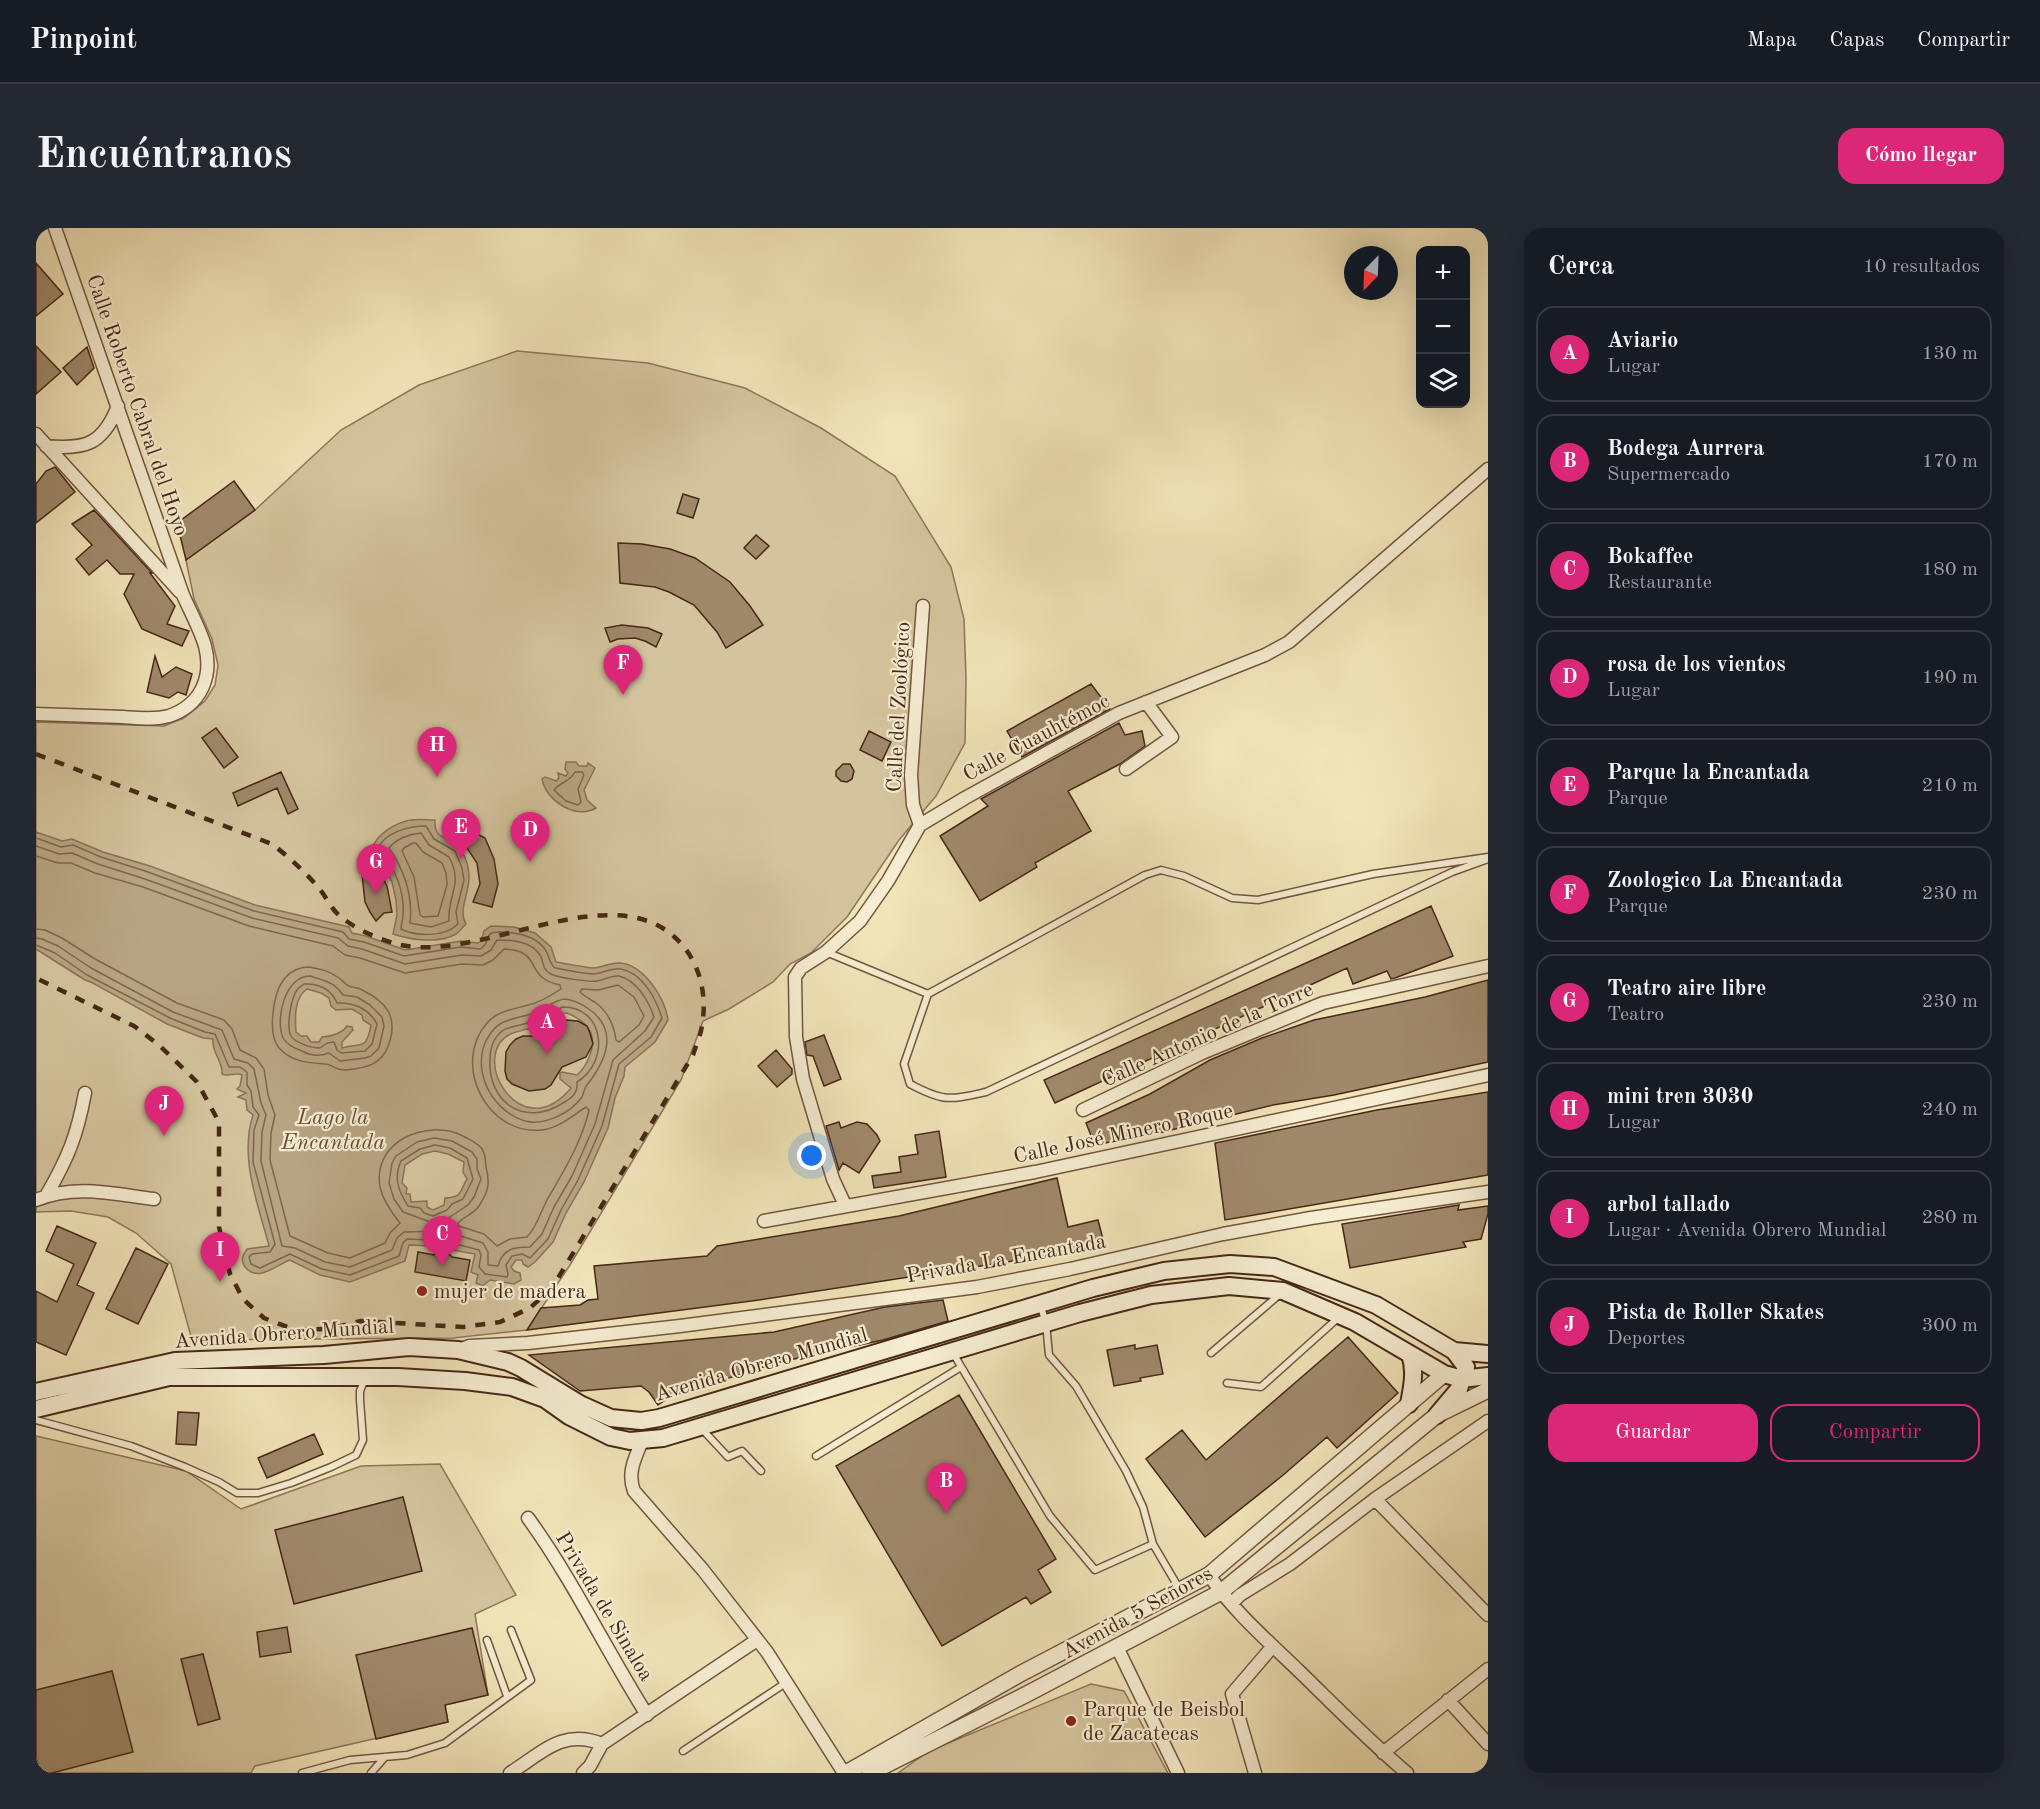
<!DOCTYPE html>
<html lang="es">
<meta charset="utf-8">
<style>
:root{--surface:#171b24;--page:#242831;--text:#f1f3f6;--muted:#9ea1a6;--line:#363941;--accent:#db2777}
body{margin:0;font-family:"Old Standard TT",serif;background:var(--page);color:var(--text)}
.controls{position:absolute;right:18px;top:18px;display:grid;overflow:hidden;border-radius:12px;box-shadow:0 6px 24px #0002}
.controls button{width:54px;height:54px;display:grid;place-items:center;padding:0;border:0;border-bottom:2px solid var(--line);background:var(--surface);color:var(--text);font:30px sans-serif}
.compass{position:absolute;left:1308px;top:18px;width:54px;height:54px;border-radius:50%;background:var(--surface);box-shadow:0 6px 24px #0002;rotate:203deg}
.you{position:absolute;left:776px;top:928px;width:21px;height:21px;margin:-15px;border:4px solid #fff;border-radius:50%;background:#1a73e8;box-shadow:0 0 0 9px #1a73e833}
.badge{display:grid;place-items:center;width:39px;height:39px;border-radius:50%;background:var(--accent);color:#fff;font-size:20px;font-weight:700}
.pin{position:absolute;translate:-50% -50px;filter:drop-shadow(0 2px 3px #0008)}
.pin::after{content:'';position:absolute;top:32px;width:21px;height:18px;background:inherit;clip-path:polygon(0 0,100% 0,50% 100%)}
.list{margin:0;padding:0;list-style:none}
h2{display:flex;justify-content:space-between;align-items:center;height:78px;margin:0;padding:0 24px;font-size:26px}
h2 small{font-size:20px;font-weight:400;color:var(--muted)}
.list li{display:grid;grid-template-columns:39px 1fr auto;gap:18px;align-items:center;box-sizing:border-box;height:96px;margin:0 12px 12px;padding:0 12px;border:2px solid var(--line);border-radius:18px}
.list b{display:block;font-size:22px;white-space:nowrap}
.list p{margin:0;font-size:20px;white-space:nowrap;color:var(--muted)}
.list em{font-size:20px;font-style:normal;color:var(--muted)}
.actions{display:flex;gap:12px;padding:18px 24px}
.actions a{flex:1;padding:14px 0;border:2px solid var(--accent);border-radius:18px;text-align:center;font-size:21px;color:var(--accent)}
.actions .main{background:var(--accent);color:#fff}
.icon{flex:none;width:33px;height:33px;fill:none;stroke:currentColor;stroke-width:2;stroke-linecap:round;stroke-linejoin:round}
.map{position:relative;flex:none;width:1452px;height:1545px;overflow:hidden;border-radius:18px}
header{display:flex;align-items:center;gap:36px;box-sizing:border-box;height:84px;padding:0 30px;background:var(--surface);border-bottom:2px solid var(--line)}
header strong{font-size:28px}
nav{display:flex;gap:33px;margin-inline-start:auto;font-size:21px}
.intro{display:flex;align-items:center;justify-content:space-between;box-sizing:border-box;height:144px;padding:0 36px}
h1{margin:0;font-size:42px}
.button{padding:15px 27px;border-radius:18px;background:var(--accent);color:#fff;font-size:21px;font-weight:700}
main{display:flex;gap:36px;padding:0 36px}
aside{flex:1;background:var(--surface);border-radius:18px;box-shadow:0 6px 24px #0002}
.map>svg:first-child{display:block}
.green{fill:#d4c49d;stroke:#8e765a;stroke-width:1.5}
.water{fill:#b7a482;stroke:#8a7257;stroke-width:1.5;fill-rule:evenodd}
.lines{fill:none;stroke-linecap:round;stroke-linejoin:round}
.shore{stroke:#7f664c;stroke-width:1.5}
.building{fill:#9f896b;stroke:#472716;stroke-width:1.5}
.service-casing{stroke:#72563f;stroke-width:9}
.minor-casing{stroke:#72563f;stroke-width:15}
.tertiary-casing{stroke:#72563f;stroke-width:18}
.secondary-casing{stroke:#472716;stroke-width:20}
.service{stroke:#f6edd2;stroke-width:6}
.minor{stroke:#f6edd2;stroke-width:12}
.tertiary{stroke:#f6edd2;stroke-width:15}
.secondary{stroke:#f6edd2;stroke-width:16}
.rail{stroke:#472716;stroke-width:4.5;stroke-dasharray:10 10;stroke-linecap:butt}
.poi-dot{fill:#8f2418;stroke:#f6edd2;stroke-width:2}
.labels{text-anchor:middle;stroke-width:4.5;stroke-linejoin:round;paint-order:stroke}
.street-label{font-size:21px;fill:#472716;stroke:#f6edd2}
.poi-label{font-size:21px;fill:#472716;stroke:#f6edd2;text-anchor:start}
.water-label{font-size:22px;font-style:italic;fill:#694c36;stroke:#f6edd2}
</style>
<header>
<strong>Pinpoint</strong>
<nav><a>Mapa</a><a>Capas</a><a>Compartir</a></nav>
</header>
<div class="intro"><h1>Encuéntranos</h1><a class="button">Cómo llegar</a></div>
<main>
<div class="map">
<svg width="1452" height="1545" viewBox="0 0 1452 1545">
<rect width="100%" height="100%" fill="#f1e4b9"/>
<filter id="stains"><feTurbulence type="fractalNoise" baseFrequency=".00333" numOctaves="4"/><feColorMatrix values="0 0 0 0 .2 0 0 0 0 .09 0 0 0 0 .02 0 0 0 .5 -.17"/></filter>
<radialGradient id="worn" r=".72"><stop offset=".6" stop-color="#630" stop-opacity="0"/><stop offset="1" stop-color="#630" stop-opacity=".3"/></radialGradient>
<path class="green" d="M481,123L612,135L709,160L785,200L859,248L915,339L928,391L930,451L929,515L900,568L863,612L811,689L775,725L754,736L737,754L693,781L667,793L645,852L534,1037L491,1102L417,1110L156,1112L135,1036L100,1005L72,989L35,983L0,984V494L128,498L148,490L169,473L179,457L182,437L176,411L158,371L150,332L219,282L305,202L383,157Z
M0,1208L150,1243L205,1281L325,1238L404,1236L480,1367L439,1386L452,1467L409,1477L412,1494L219,1538L215,1545H0Z
M1055,1456L1088,1463L1132,1545H862L893,1523Z"/>
<path class="water" d="M530,534H540L543,538H551L552,535L559,540L548,562L551,572L560,580C540,592 510,573 506,551L509,549L520,553L523,550L522,545L530,548L532,545L529,541Z
M399,592C398,612 410,607 422,618C426,622 429,629 431,635C439,660 420,679 430,696C427,699 423,704 420,706C403,716 375,712 357,706L361,687L360,672L356,654L343,630L335,628C335,610 354,598 370,593C378,590 390,592 399,592Z
M0,604L26,613L36,611L67,624L114,638L219,677L313,699L316,705L330,708L369,722L425,713L442,715L445,713L448,703L455,698L478,699L499,705L515,719L520,734C532,736 545,739 557,740C566,740 574,734 584,735C608,737 629,770 632,792L619,814L589,839L588,848L579,870L572,900L548,954L530,985L517,1014L499,1034L492,1039L487,1036L486,1032H480L475,1039L478,1043L484,1045L485,1052L478,1056L454,1052L447,1058L440,1055L442,1047L435,1044L439,1026L417,1022L406,1016L395,1018L373,1017L369,1033L314,1054L284,1047L254,1032C240,1037 222,1055 209,1039C204,1032 207,1027 211,1021L233,1018C222,976 203,930 217,887L211,882L210,872L202,869L210,865L201,861L204,858L206,847C199,844 193,849 186,846C187,833 175,824 177,811L167,810L131,796L55,754L49,752L0,721ZM271,761L285,765L293,770L295,778L300,782L316,781L326,787L327,792L335,797C330,823 327,814 306,820V814L317,802L316,799L311,798C306,806 296,808 286,809L283,814H275L271,808H265L260,804C259,790 258,770 271,761ZM531,785C550,793 562,806 554,827C551,835 547,842 541,847L526,844L524,845V851L535,860C483,923 427,820 480,804C486,803 488,801 493,801L496,806H498L502,798L525,786ZM399,923L412,926L428,934L427,944L431,951C423,964 427,969 409,970L408,977L397,982L391,979V973L375,974L374,966H370L371,960L366,955L369,937L386,926Z"/>
<g class="lines">
<path class="shore" d="M539,544H546L548,547L542,561L545,574L542,577L530,573L518,562C524,554 534,554 539,544Z
M390,598L398,611L419,623L426,640L428,652L420,684L422,696C409,709 381,709 365,701C365,697 367,692 367,687C369,663 358,637 342,621C348,604 374,598 390,598Z
M385,605L393,617L413,629C428,656 411,667 413,693L395,699L374,695C377,668 368,642 353,620C360,611 373,606 385,605Z
M0,610L25,619L37,617L65,629L112,644L218,683L307,704L313,711L328,714L368,728L425,719L444,721C453,716 449,711 454,706C458,703 464,704 468,704C483,705 502,709 510,723C514,730 513,735 519,740C531,742 544,745 557,746C567,746 575,739 585,741C607,745 620,771 626,790L615,809L583,836L566,898L542,952L525,982L512,1011L494,1030L486,1026L476,1028L470,1037L472,1046L471,1049L449,1046L443,1039L445,1027L443,1022L420,1016L407,1010L393,1012L371,1011L367,1015L363,1028L314,1047L286,1041L254,1026L224,1040L215,1036L213,1029L216,1026L234,1024L239,1016L217,934L218,902L223,887L217,879L215,863L211,857V844L204,839H193L179,806L169,804L134,790L51,747L19,725L0,717
M377,615H380L387,624L406,635L410,645L411,657L402,688L387,689L384,687L378,649L366,623L368,620Z
M0,618L23,626L36,625L62,636L109,651L216,690L302,710L312,718L326,721L369,736L426,727L445,728L455,722L461,712C476,712 495,713 504,727C508,734 506,742 515,746C523,750 552,754 561,753C569,752 575,747 583,748C601,752 613,774 618,789L609,803L577,832L559,896L536,948L518,979L506,1006L494,1019C479,1019 467,1020 462,1038L452,1037V1024L447,1015L408,1003L368,1004L361,1010L356,1022L314,1039L289,1034L259,1020L246,1018L225,933L226,904L230,887L225,875L218,841L212,835L198,831L186,802L137,784L55,740L22,718L6,711L0,710
M0,628L22,635H35L59,645L107,659L213,698L297,718L309,727L324,730L369,745L426,736L447,737L457,732L468,721C508,722 487,750 524,757L525,761C516,767 503,775 492,777C478,781 461,783 451,795C415,836 451,908 506,902C523,900 536,888 550,879L553,882C546,914 527,944 511,972C504,985 501,999 491,1009L474,1011L461,1018L448,1006L423,998L422,995C428,988 438,986 443,978C453,962 454,956 450,939C449,932 450,927 446,921C442,915 434,912 427,908C391,890 336,913 344,959C347,973 355,984 364,995L354,1005L349,1015L314,1030L292,1025L254,1008L234,932L235,905L239,887L232,867L228,841L220,830L204,822L196,801L188,792L141,775L59,731L26,710L9,702L0,701
M273,739C284,741 294,743 303,750C306,752 310,757 313,758C317,760 322,759 326,762C351,774 362,789 353,816C346,837 330,840 310,842C301,843 296,836 289,836C272,835 256,834 243,820C231,806 237,764 249,750C255,743 264,739 273,739Z
M274,748C288,753 297,753 307,767L321,769L334,777L346,789L348,798L343,820L335,828L329,830L304,833L293,825C283,829 275,828 266,823C259,820 251,817 247,810C239,791 249,748 274,748Z
M268,756C283,755 296,762 301,775C318,774 333,781 341,796L336,816L329,823L305,825L301,822L298,814L291,815L284,820C276,820 259,815 255,808C250,799 255,770 261,762C262,760 267,757 268,756Z
M582,757L598,769L608,788L603,797L583,814L580,812C578,797 572,784 560,775C554,771 548,768 544,764L546,761L562,762Z
M528,771C538,772 546,776 553,781C584,803 569,834 551,857C548,860 548,865 546,869C535,885 508,898 489,893C452,882 430,832 458,801C467,791 483,790 495,786C507,783 516,773 528,771Z
M527,779C569,779 574,834 541,854C542,865 536,870 527,875C488,900 451,874 454,830C454,822 457,811 464,805C467,801 472,800 476,799C489,796 499,793 511,788C516,785 521,781 527,779Z
M398,910L416,913L436,924L441,931V941L445,951L438,969L432,977L414,989L397,995L367,984L358,971L353,955L356,935L360,928L381,914Z
M399,917L414,920L431,930L437,951L427,971L416,976L411,982L397,988L388,985L384,980L372,978C363,964 357,950 365,933L384,921Z"/>
</g>
<path class="building" d="M0,35L27,66L0,88Z
M0,118L25,144L0,166Z
M51,119L58,140L41,157L27,140Z
M19,239L39,264L0,295V256L10,243Z
M198,253L219,282L150,332L141,295Z
M647,266L663,271L657,290L641,285Z
M58,282L116,345H114L139,378L131,396L153,403L146,418L106,401L88,366L98,346H84L71,332L53,347L40,331L56,317L36,296Z
M720,307L733,318L720,331L708,320Z
M582,315L606,316L634,321L659,330L694,354L714,378L727,397L690,420L681,404L658,377L633,364L619,359L584,355Z
M586,397L612,400L626,406L620,419L609,413L599,410L582,411L574,414L569,400Z
M119,428L126,449L140,439L156,446L150,467L142,464L133,470L111,464Z
M1055,456L1074,481L986,529L971,503Z
M1083,495L1089,507L1106,503L1109,518L1084,536L1032,563L1055,603L999,635L1001,639L944,673L904,608L952,578L945,571Z
M180,500L202,529L188,540L166,510Z
M833,503L855,514L846,533L824,522Z
M807,536H814L818,543L816,551L811,554L805,553L800,548V543Z
M245,544L262,581L252,586L241,560L202,578L197,565Z
M428,589L439,598L441,606L449,610L458,631L462,656L456,679L437,674L444,656L441,635L425,611L414,605L418,594L425,597Z
M342,641L351,658L356,684L348,685L340,693L334,684L329,674L326,646L337,645Z
M1395,678L1417,728L1359,750L1355,751L1351,743L1317,756L1311,740L1019,875L1008,852L1317,714Z
M1452,752V834L1298,867L1237,877L1127,904L1064,916L1056,910L1050,895L1114,866L1174,832L1226,810L1278,792L1389,769Z
M530,792L542,793L551,798L554,805L557,816L550,829L526,839L515,857L509,861L493,863L476,856L471,851L469,843L470,824L474,817L480,811L487,808H504Z
M788,807L805,851L788,858L777,828L771,827L769,814Z
M740,822L756,841V846L741,859L722,838Z
M1452,864V947L1189,992L1179,915L1341,882Z
M803,894L805,900L821,894L831,896L841,907L844,913L823,945L807,935L803,942L790,898Z
M903,903L910,949L838,960L836,948L865,944L863,929L882,926L879,907Z
M1021,950L1032,999L1062,992L1069,1019L723,1072L491,1102L505,1080L544,1077L552,1072L562,1071L558,1038L671,1028L681,1018L863,988Z
M1423,977L1422,982L1452,978V986L1445,1011L1427,1014L1430,1019L1314,1040L1306,996Z
M21,998L60,1015L41,1057L58,1065L30,1127L0,1114V1063L21,1074L38,1036L10,1023Z
M100,1020L132,1036L102,1096L70,1081Z
M400,1023H410L416,1029L434,1032L430,1053L379,1044L382,1024L398,1027Z
M907,1072L912,1093L847,1112L744,1134L635,1168L622,1177L613,1164L605,1158L544,1163L493,1127L738,1104L849,1079Z
M1312,1109L1362,1165L1301,1220L1291,1209L1246,1248L1169,1309L1110,1231L1146,1202L1170,1232Z
M1099,1117V1121L1121,1117L1127,1146L1104,1150L1105,1153L1078,1158L1071,1122Z
M923,1167L1020,1331L1002,1342L1015,1364L995,1376L990,1369L906,1418L800,1238Z
M142,1184L163,1185L160,1217L140,1216Z
M278,1206L287,1226L231,1250L222,1230Z
M367,1269L386,1343L258,1376L239,1302Z
M251,1399L255,1424L224,1429L221,1404Z
M436,1400L452,1467L409,1477L412,1494L340,1511L320,1427Z
M167,1426L184,1491L162,1497L145,1431Z
M76,1443L97,1524L16,1545H4L0,1529V1462Z"/>
<g class="lines">
<defs>
<path id="service" d="M1452,629L1337,646L1222,672L1196,670L1148,648L1125,642L1109,647L892,766L868,836L874,856C908,874 913,872 950,864L1416,644L1452,631
M790,724L892,766
M1004,1076L1010,1095L1013,1127L1040,1158L1090,1243L1107,1279L1117,1316L1144,1362
M917,1125L1014,1288L1059,1342L1117,1316
M1175,1125L1243,1067
M1191,1155L1225,1159L1302,1090
M0,1192L95,1218L149,1239L183,1254L201,1265H222L255,1255L295,1239L320,1227L327,1212L324,1172V1163L329,1151
M665,1200L692,1229L706,1223L725,1243
M780,1228L925,1139
M451,1412L471,1468
M647,1523L751,1454
M266,1545L314,1532L371,1527L409,1515L495,1452L475,1402
M335,1545L349,1529"/>
<path id="minor" d="M0,206L144,364
M10,218C50,222 67,216 82,178
M0,486C29,487 58,488 87,489C102,490 119,492 133,488C165,477 177,449 169,418C164,401 154,383 147,367L19,0
M1090,541L1136,509L1110,474
M884,597L929,570L1083,485L1229,427L1253,414L1452,241
M1047,882L1166,825L1287,775L1452,738
M10,968C32,930 41,908 49,865
M0,972C40,956 77,966 118,971
M809,977L797,951L767,851L760,809L759,749L765,740L790,724L824,693L852,653L884,597L877,577L875,547L887,378
M728,993L999,944L1452,847
M425,1121L433,1118L492,1115L644,1098L941,1059L1034,1041L1187,1006L1275,990L1452,964
M606,1213C599,1230 591,1245 598,1263L667,1342L731,1424L808,1545
M1339,1271L1452,1387
M492,1290C537,1352 570,1422 611,1487
M1173,1347C1197,1383 1232,1413 1264,1444C1299,1478 1333,1513 1371,1545
M1196,1375L1204,1367L1254,1336L1339,1271L1452,1193
M1081,1419L1142,1545
M1412,1472L1452,1516
M1347,1525L1452,1441
M474,1545C506,1525 527,1500 566,1516
M547,1545L554,1538L566,1516L721,1412
M1219,1545L1196,1466L1237,1418"/>
<path id="tertiary" d="M810,1545L984,1446L1173,1347L1408,1146
M834,1545L991,1466L1185,1364L1401,1187L1452,1162"/>
<path id="secondary" d="M0,1164L139,1133L288,1127L373,1119L422,1122L472,1134L485,1140L544,1176L575,1190L605,1193L623,1190L1057,1060L1128,1043L1194,1036L1238,1039L1340,1077L1418,1123L1452,1126
M1373,1176C1376,1159 1380,1144 1374,1126
M0,1181L133,1149H362L429,1153L476,1159L509,1171L533,1188L575,1209L594,1213L627,1210L1044,1085L1115,1067L1193,1058L1247,1063L1319,1094L1408,1146L1426,1151L1452,1148
M1401,1187L1423,1161L1430,1139L1418,1123"/>
</defs>
<use href="#service" class="service-casing"/>
<use href="#minor" class="minor-casing"/>
<use href="#tertiary" class="tertiary-casing"/>
<use href="#secondary" class="secondary-casing"/>
<use href="#service" class="service"/>
<use href="#minor" class="minor"/>
<use href="#tertiary" class="tertiary"/>
<use href="#secondary" class="secondary"/>
<path class="rail" d="M0,526L236,616C253,629 268,643 282,659C290,668 295,681 304,688C320,702 345,712 365,717C449,735 584,640 648,719C665,740 671,770 666,797C665,807 660,817 657,827L516,1060L494,1080L464,1094L427,1099L325,1093L292,1101L259,1102L228,1090L207,1071L194,1046L183,999V894L161,854L123,817L98,798L0,750"/>
</g>
<g class="poi-dot">
<circle cx="386" cy="1063" r="6"/>
<circle cx="1035" cy="1493" r="6"/>
</g>
<g class="labels">
<g class="street-label">
<text transform="translate(102 177) rotate(71)" y="7">Calle Roberto Cabral del Hoyo</text>
<text transform="translate(862 479) rotate(-87)" y="7">Calle del Zoológico</text>
<text transform="translate(1000 509) rotate(-28)" y="7">Calle Cuauhtémoc</text>
<text transform="translate(1171 806) rotate(-24)" y="7">Calle Antonio de la Torre</text>
<text transform="translate(1087 905) rotate(-12)" y="7">Calle José Minero Roque</text>
<text transform="translate(970 1030) rotate(-10)" y="7">Privada La Encantada</text>
<text transform="translate(248 1105) rotate(-4)" y="7">Avenida Obrero Mundial</text>
<text transform="translate(725 1136) rotate(-16)" y="7">Avenida Obrero Mundial</text>
<text transform="translate(569 1378) rotate(59)" y="7">Privada de Sinaloa</text>
<text transform="translate(1101 1384) rotate(-29)" y="7">Avenida 5 Señores</text>
</g>
<g class="poi-label">
<text x="398" y="1070">mujer de madera</text>
<text x="1047" y="1488">Parque de Beisbol<tspan x="1047" dy="24">de Zacatecas</tspan></text>
</g>
<g class="water-label">
<text x="297" y="896">Lago la<tspan x="297" dy="25">Encantada</tspan></text>
</g>
</g>
<rect width="100%" height="100%" filter="url(#stains)"/>
<rect width="100%" height="100%" fill="url(#worn)"/>
</svg>
<div class="controls">
<button>+</button>
<button>−</button>
<button><svg class="icon" aria-label="layers" viewBox="0 0 24 24"><path d="M12 4l9 5-9 5-9-5zM3 14l9 5 9-5"/></svg></button>
</div>
<svg class="compass" viewBox="-18 -18 36 36"><path d="M0-13l5 13h-10z" fill="#e53935"/><path d="M0 13l5-13h-10z" fill="#9ea1a6"/></svg>
<div class="you"></div>
<div class="pin badge" style="left:511px;top:826px">A</div>
<div class="pin badge" style="left:910px;top:1285px">B</div>
<div class="pin badge" style="left:406px;top:1038px">C</div>
<div class="pin badge" style="left:494px;top:634px">D</div>
<div class="pin badge" style="left:425px;top:631px">E</div>
<div class="pin badge" style="left:587px;top:467px">F</div>
<div class="pin badge" style="left:340px;top:666px">G</div>
<div class="pin badge" style="left:401px;top:549px">H</div>
<div class="pin badge" style="left:184px;top:1054px">I</div>
<div class="pin badge" style="left:128px;top:908px">J</div>
</div>
<aside>
<h2>Cerca<small>10 resultados</small></h2>
<ul class="list">
<li><span class="badge">A</span><div><b>Aviario</b><p>Lugar</p></div><em>130 m</em></li>
<li><span class="badge">B</span><div><b>Bodega Aurrera</b><p>Supermercado</p></div><em>170 m</em></li>
<li><span class="badge">C</span><div><b>Bokaffee</b><p>Restaurante</p></div><em>180 m</em></li>
<li><span class="badge">D</span><div><b>rosa de los vientos</b><p>Lugar</p></div><em>190 m</em></li>
<li><span class="badge">E</span><div><b>Parque la Encantada</b><p>Parque</p></div><em>210 m</em></li>
<li><span class="badge">F</span><div><b>Zoologico La Encantada</b><p>Parque</p></div><em>230 m</em></li>
<li><span class="badge">G</span><div><b>Teatro aire libre</b><p>Teatro</p></div><em>230 m</em></li>
<li><span class="badge">H</span><div><b>mini tren 3030</b><p>Lugar</p></div><em>240 m</em></li>
<li><span class="badge">I</span><div><b>arbol tallado</b><p>Lugar · Avenida Obrero Mundial</p></div><em>280 m</em></li>
<li><span class="badge">J</span><div><b>Pista de Roller Skates</b><p>Deportes</p></div><em>300 m</em></li>
</ul>
<div class="actions"><a class="main">Guardar</a><a>Compartir</a></div>
</aside>
</main>
